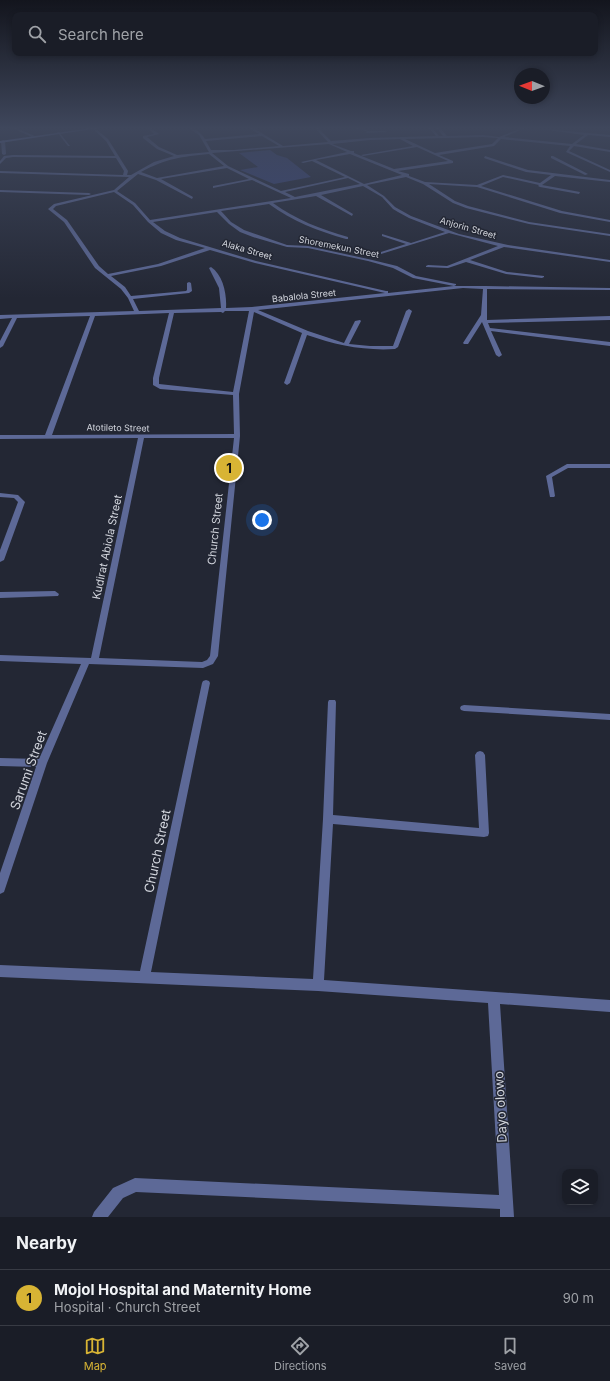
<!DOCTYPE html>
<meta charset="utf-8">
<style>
:root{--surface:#1a1d27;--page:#272a33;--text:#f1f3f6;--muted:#9fa2a7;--line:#383b44;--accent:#d8b434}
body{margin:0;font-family:Inter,sans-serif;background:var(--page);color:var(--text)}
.controls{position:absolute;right:12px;bottom:12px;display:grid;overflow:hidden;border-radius:8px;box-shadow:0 2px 6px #0003}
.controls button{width:36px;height:36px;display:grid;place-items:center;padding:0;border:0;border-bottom:1px solid var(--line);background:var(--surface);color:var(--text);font:20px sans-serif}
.compass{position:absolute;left:514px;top:68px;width:36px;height:36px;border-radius:50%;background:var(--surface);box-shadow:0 2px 6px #0003;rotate:271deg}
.you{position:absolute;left:262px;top:520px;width:14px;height:14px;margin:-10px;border:3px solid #fff;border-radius:50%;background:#1a73e8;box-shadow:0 0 0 6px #1a73e833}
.badge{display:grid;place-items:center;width:26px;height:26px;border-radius:50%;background:var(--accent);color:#111;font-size:13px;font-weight:700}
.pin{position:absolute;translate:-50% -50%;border:2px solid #fff;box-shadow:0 1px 4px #0006}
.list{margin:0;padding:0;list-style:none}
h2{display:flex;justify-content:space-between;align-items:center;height:52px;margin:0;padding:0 16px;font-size:17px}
h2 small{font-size:13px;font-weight:400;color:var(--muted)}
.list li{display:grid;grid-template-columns:26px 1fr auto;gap:12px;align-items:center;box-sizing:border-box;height:56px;padding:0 16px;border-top:1px solid var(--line)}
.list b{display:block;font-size:15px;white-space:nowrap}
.list p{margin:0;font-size:13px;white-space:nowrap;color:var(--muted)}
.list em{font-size:13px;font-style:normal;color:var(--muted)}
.icon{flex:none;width:22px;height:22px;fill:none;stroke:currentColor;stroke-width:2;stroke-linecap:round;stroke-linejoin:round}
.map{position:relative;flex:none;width:610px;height:1217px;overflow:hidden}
.search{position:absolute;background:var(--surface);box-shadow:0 2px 6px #0003;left:12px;right:12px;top:12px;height:44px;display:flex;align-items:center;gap:10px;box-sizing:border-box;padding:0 14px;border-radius:8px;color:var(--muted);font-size:15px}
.sheet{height:108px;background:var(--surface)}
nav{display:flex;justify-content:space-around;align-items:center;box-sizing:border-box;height:56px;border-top:1px solid var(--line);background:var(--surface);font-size:11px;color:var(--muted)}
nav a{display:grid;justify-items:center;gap:2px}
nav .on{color:var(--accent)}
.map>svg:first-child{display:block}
.green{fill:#39457c}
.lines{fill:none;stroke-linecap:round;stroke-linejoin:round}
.street{fill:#5d6997;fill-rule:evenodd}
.secondary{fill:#7b8ed6;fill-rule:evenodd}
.labels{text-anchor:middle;stroke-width:3;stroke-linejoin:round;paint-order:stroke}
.far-street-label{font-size:9px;fill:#d1d4dc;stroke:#232734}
.street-label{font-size:11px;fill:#d1d4dc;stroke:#232734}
.near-street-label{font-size:13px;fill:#d1d4dc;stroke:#232734}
</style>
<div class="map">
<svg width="610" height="1217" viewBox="0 0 610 1217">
<rect width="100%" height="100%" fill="#232734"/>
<path class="green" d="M270,150L277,155L287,158L311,177L274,184L240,170L258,167L239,153Z"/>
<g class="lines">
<path class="street" d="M12,128H16L35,136L32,137Z
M92,128H95L108,139L128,171L127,175H131L154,162L174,156L157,149L143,138V136L154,134L148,128H151L159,134L147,137L159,147L177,155L209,152L199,135L189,128C196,128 201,133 205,139L259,134L249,128H253L283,146L328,142L315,128H318L331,141L370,138L436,136L429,128H432L439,136H443L437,128H440L447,136L483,135L499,137L522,128H525L504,137L572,144L584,135L534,128L610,135V137L588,135L576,144L610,150V152L574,146L569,151L610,170V172L566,152L570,146L501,139L494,146L439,155L453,161V163L398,171L409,174V176L425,182L477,185L503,175L540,183L551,175L526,172L484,158L485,156L528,170L610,180V182L555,176L542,185L580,192L579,194L540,187L538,186L539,185L503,177L481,186L562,211L610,220V222L560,213L477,187L429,184L455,201L468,206L529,222L610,234V236L529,224L466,208L453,203L423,184L406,177L367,185L384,196L395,207L411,216L459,234L508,245L610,260V262L504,247L470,260L507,272L544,276V277L542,278L506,274L466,262L448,268L426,267V266L428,265L447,266L498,246L449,233L381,254V252L406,244L382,236V234L411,243L445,232L409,218L398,212L393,209L382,197L363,186L321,195L353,214L352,216L316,196L273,203C296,220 321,229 348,237V239H346C318,231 292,221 269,204L221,211L231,222L244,230L287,245L308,246L368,259L397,266L416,276L456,284V285L454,286H485L610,288V290L487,289V320L610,316V320L488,323L490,328L610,342V346L491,331L502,355L499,357L496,355L482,322L468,344H464L463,343L481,315L483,289L463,288L258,310L308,331L344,343L355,321L360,320L361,321L349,344L370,346H393L406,311L409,309L412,311L398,347L395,349C364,351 336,345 307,335L290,383L287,385L284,383L302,333L254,312L239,394L240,436L218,656L213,664L203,668L89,664L47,763L4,892L0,894V873L36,767L0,766V758L39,759L81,664L0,661V655L91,658L138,438L0,439V435H45L90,316L17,318L3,346L0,348V341L12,318L0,319V315L134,311L128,298L121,289L95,268L64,222L48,209L54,204L114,190L129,177L0,173V171L123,175L124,171L116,158L13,157L6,158L0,164V161L4,156L13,155L115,156L106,141ZM262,136L279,146L234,150H211L206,141ZM483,137L498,138L492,144L435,153L405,139ZM400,139L413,146L361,155L363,156L417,147L448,161L394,169L354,153V151H351L332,144L370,140ZM329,144L347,152L301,162L303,163L312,161L345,177L281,191L228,166L212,153ZM209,154L224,166L157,178L141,172C167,158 181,157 209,154ZM350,154L402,175L364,184L316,160ZM227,168L249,179L213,186V188L252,180L291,198L150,220L135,203L117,191L138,174L156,180L192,199L193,197L161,179ZM348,178L360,184L295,197L285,192ZM114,192L133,205L148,222L161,233L176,240L205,248L158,264L108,274L99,266L67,220L53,209L56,206ZM217,212L229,224L240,232L253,237L287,247L308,248L368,261L393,268L413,278L454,286L388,293V291H386L256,261L180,238L165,231L153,222ZM210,250L255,263L385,293L252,307L226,308C227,294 223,275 211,267L209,268L219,288L221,308L139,311L133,299L189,293L192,291L191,283L189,282L187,283V290L186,291L131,296L125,287L111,276L161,266ZM225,311H249L233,392L159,384V378L174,313L221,312L223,313ZM169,313L153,378V385L160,389L233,395L234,434L52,435L95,316ZM144,438H234L210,656L207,660L202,662L99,658Z
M354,128H360L368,130L366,131Z
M367,131H385L387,132L366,133Z
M57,132H59L70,146H68Z
M3,140L5,141L6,154L4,155L2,154L1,141Z
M551,156H553L588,174L585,175L551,158Z
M0,190L89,193L91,194L89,195L0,192Z
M567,464H610V468H568L552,477L555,496L554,497H550L546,476Z
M0,493L18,495L25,502L4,560L0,562V550L18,502L14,498L0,497Z
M55,591L59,594L58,596L0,598V592Z
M206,680L209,681L210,683L151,972L313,979L323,819L328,702L329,700H335L336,702L333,815L479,828L475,755L477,752L480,751L483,752L485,755L489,833L488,836L484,837L333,824L324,980L610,1000V1012L500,1004L514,1217H500V1209L136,1192L123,1198L108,1217H92L94,1212L113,1188L135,1178L499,1195L488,1003L318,991L0,977V965L140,971L202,683L203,681Z
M464,705L610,714V720L464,711L461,710L460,708L461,706Z"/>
<path class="secondary" d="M92,128H99L0,143V141Z"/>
</g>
<linearGradient id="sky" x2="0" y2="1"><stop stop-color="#13151d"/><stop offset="0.43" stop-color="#3f475c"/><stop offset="1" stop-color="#3f475c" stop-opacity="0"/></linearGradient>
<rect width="610" height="298" fill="url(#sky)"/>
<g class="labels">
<g class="far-street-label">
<text transform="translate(468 228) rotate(16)" y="3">Anjorin Street</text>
<text transform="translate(339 247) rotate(11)" y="3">Shoremekun Street</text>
<text transform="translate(247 250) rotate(16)" y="3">Alaka Street</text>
<text transform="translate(304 296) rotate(-6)" y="3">Babalola Street</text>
<text transform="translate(118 428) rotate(1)" y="3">Atotileto Street</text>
</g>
<g class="street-label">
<text transform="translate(215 529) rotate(-84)" y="4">Church Street</text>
<text transform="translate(107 547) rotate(-78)" y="4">Kudirat Abiola Street</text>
</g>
<g class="near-street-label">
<text transform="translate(28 770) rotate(-70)" y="5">Sarumi Street</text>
<text transform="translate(157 851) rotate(-78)" y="5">Church Street</text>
<text transform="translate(500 1107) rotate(-93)" y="5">Dayo olowo</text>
</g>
</g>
</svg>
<div class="controls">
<button><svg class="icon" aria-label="layers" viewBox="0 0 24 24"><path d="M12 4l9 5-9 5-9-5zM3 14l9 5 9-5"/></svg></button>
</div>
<svg class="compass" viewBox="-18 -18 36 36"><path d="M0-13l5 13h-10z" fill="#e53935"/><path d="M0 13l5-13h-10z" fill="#9fa2a7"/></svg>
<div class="you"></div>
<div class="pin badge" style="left:229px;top:468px">1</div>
<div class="search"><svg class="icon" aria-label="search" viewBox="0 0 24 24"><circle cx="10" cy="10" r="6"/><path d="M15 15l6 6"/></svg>Search here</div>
</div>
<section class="sheet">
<h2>Nearby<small></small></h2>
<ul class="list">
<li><span class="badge">1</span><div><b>Mojol Hospital and Maternity Home</b><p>Hospital · Church Street</p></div><em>90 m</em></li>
</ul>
</section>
<nav>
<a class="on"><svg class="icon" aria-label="map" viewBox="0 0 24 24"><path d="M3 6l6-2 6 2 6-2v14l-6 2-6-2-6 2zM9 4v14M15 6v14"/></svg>Map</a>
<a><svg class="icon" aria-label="directions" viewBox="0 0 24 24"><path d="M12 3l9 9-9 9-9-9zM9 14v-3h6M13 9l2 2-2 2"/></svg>Directions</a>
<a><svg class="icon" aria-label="saved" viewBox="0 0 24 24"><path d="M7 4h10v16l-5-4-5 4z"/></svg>Saved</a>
</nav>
